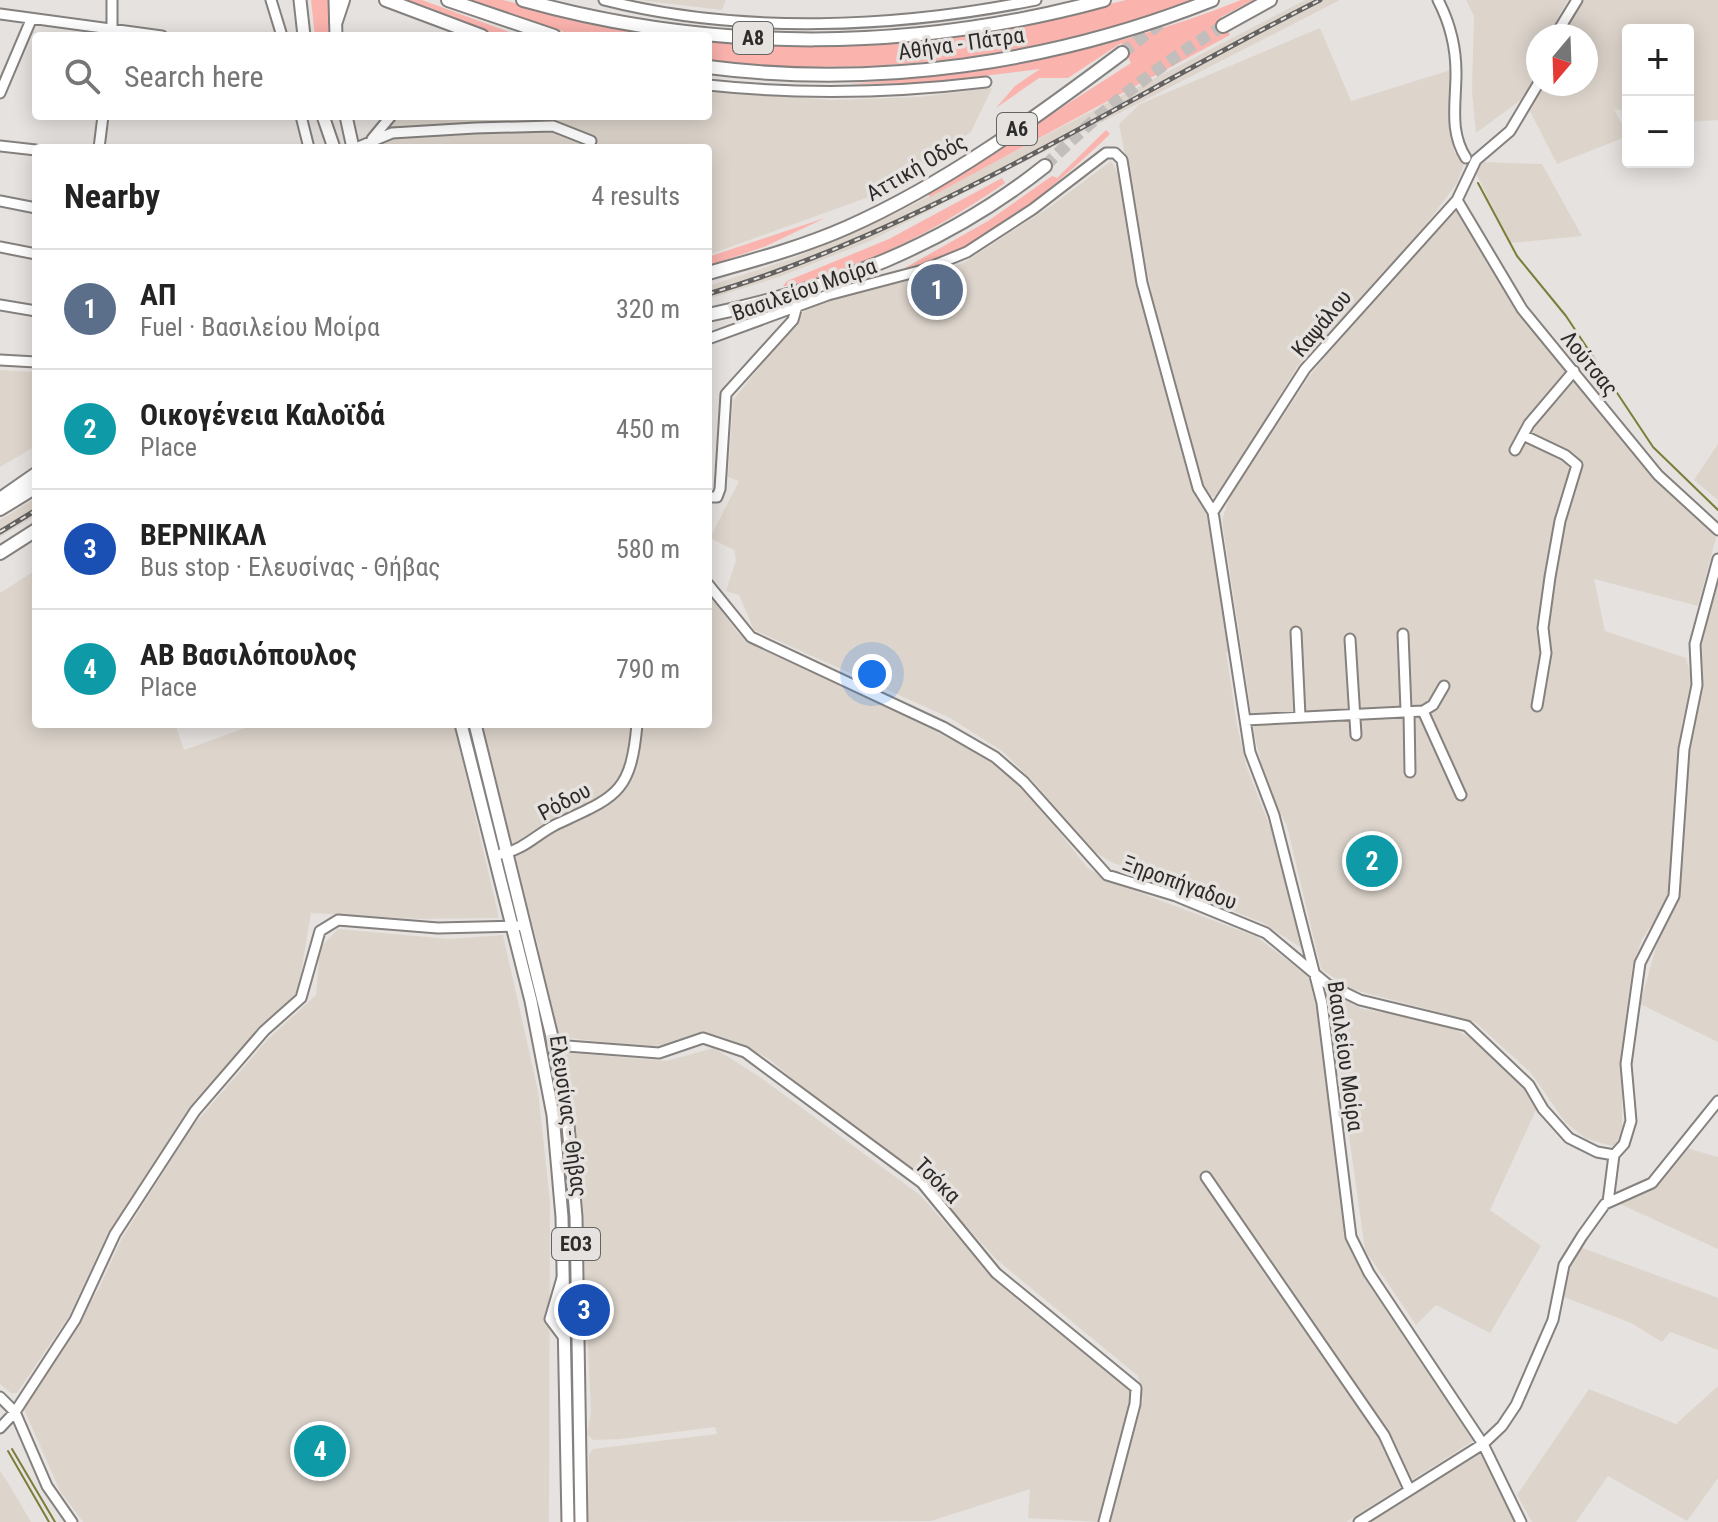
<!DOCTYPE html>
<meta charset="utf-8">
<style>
:root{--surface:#fff;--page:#f2f2f2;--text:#222;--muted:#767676;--line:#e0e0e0;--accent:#0b8043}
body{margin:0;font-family:"Roboto Condensed",sans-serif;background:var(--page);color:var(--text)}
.controls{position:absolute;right:24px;top:24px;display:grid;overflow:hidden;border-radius:8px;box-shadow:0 4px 20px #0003}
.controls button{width:72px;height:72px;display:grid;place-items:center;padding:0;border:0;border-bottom:2px solid var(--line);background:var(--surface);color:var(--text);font:40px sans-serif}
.compass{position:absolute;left:1526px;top:24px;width:72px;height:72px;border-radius:50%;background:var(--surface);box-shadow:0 4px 20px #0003;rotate:199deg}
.you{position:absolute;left:872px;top:674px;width:28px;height:28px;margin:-20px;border:6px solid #fff;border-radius:50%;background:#1a73e8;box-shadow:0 0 0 12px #1a73e833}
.badge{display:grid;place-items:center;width:52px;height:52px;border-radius:50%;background:var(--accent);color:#fff;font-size:26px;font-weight:700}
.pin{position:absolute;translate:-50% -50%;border:4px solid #fff;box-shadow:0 2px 8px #0006}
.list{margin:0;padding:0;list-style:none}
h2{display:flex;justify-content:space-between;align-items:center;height:104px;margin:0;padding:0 32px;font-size:34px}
h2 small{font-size:26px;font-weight:400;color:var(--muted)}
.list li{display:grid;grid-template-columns:52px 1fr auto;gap:24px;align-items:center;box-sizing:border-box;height:120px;padding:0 32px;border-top:2px solid var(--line)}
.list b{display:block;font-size:30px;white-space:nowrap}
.list p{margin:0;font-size:26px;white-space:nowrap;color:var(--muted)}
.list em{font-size:26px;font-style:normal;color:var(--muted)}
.icon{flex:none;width:44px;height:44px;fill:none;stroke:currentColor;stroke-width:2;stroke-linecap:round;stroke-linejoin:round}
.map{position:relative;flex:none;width:1718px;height:1522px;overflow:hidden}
.search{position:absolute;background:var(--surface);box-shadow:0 4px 20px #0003;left:32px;top:32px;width:680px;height:88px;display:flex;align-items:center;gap:20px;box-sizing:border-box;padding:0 28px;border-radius:8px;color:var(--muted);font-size:30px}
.panel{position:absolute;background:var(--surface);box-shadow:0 4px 20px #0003;left:32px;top:144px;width:680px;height:584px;border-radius:8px}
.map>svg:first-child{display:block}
.built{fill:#ddd5cc}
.green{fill:#fbb3ae}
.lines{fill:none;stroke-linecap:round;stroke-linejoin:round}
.stream{stroke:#7b7d39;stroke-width:2}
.highway-tunnel{stroke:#c1bebb;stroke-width:12;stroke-dasharray:12 6;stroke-linecap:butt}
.minor-casing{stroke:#84817e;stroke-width:13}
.major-casing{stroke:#84817e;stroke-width:15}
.highway-casing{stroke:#84817e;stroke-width:16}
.minor{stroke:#fff;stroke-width:9}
.major{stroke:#fff;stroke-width:11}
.highway{stroke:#fff;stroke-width:12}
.rail-casing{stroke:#646260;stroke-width:5}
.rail{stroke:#e6e2df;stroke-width:2;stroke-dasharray:6;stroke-linecap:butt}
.labels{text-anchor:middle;stroke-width:7;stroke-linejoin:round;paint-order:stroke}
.shield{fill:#e6e2df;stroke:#646361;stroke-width:2}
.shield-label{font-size:20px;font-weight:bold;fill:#2d2c2b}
.street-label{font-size:22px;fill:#2d2c2b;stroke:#e6e2df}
</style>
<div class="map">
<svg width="1718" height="1522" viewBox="0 0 1718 1522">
<rect width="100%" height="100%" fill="#e6e2df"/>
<path class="built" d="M638,0H726L722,10Z
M1305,0H1340L870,241L779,277L708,299V286L791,259L895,214Z
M1466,0H1568L1547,36H1538V70L1525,97L1476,133L1472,91L1474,16Z
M1580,0H1718V120L1688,122V30H1628V112L1614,109L1628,136L1557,164L1530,111L1544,84H1586V36H1560Z
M1320,28L1351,101L1454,69V151L1464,164L1457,183L1408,249L1299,364L1218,497L1209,496L1201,487L1159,333L1119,124L1140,104Z
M992,88L971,132L877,194L708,255V148H370L385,139L389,126L398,116H708V91L833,100L919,97Z
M1111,161L1119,175L1149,325L1194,492L1208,512L1233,655L1226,652L1237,725L1247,768L1280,852L1305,950L1263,923L1109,861L1084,845L1034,782L1002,751L950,718L754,630L739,595L726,591L736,560L734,550L710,538L739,481L728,477L733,400L808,307L856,291L920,279L965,262L1051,206Z
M1484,162L1542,164L1582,236L1510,243L1475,171Z
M1457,207L1502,287L1541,340L1654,478L1717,534L1698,606L1594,579L1605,631L1686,658L1691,676L1690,697L1682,722L1671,896L1642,939L1632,968L1622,1057V1127L1615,1147L1585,1138L1565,1122L1531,1073L1475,1022L1351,989L1321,969L1287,826L1267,785L1255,738L1222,521L1229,498L1309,377L1376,291Z
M0,370L36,372V446L0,467Z
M1718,444V500L1694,480Z
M36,498V515L0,537V520Z
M36,570V724H175L184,750L257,724H454L499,918L420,919L311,913L298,991L289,1003L259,1027L176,1129L106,1237L69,1316L17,1393H11L0,1384V593Z
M1718,583V1042L1640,1004L1656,947L1680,894L1690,736L1703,685L1700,640Z
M708,594L739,634L752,643L912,719L979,754L1002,770L1029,794L1087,867L1104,879L1257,937L1308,976L1322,1030L1344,1225L1358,1263L1429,1366L1473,1441L1346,1522H1107L1143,1400L1138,1376L997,1260L923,1178L835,1115L769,1059L742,1044L716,1035H692L667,1044L646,1047L551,1036L538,945L516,865L495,816L479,724H708Z
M338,929L449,939L503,935L538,1091L550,1201L549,1522H83L60,1491L23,1407L98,1290L122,1238L192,1127L268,1039L316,995L320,948Z
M1329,992L1362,1009L1412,1017L1452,1028L1473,1039L1522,1085L1536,1110L1490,1210L1541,1246L1490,1333L1436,1305L1416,1325L1365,1250Z
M714,1048L760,1077L920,1195L994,1278L1130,1386L1133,1395L1099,1522L1028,1518L1030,1489L931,1521L588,1522L589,1455L593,1449L717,1434L715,1427L620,1439L593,1440L587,1434L591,1413L580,1175L558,1052L666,1061Z
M1683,1147L1718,1157V1249L1620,1204L1650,1190Z
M1580,1247L1718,1298V1350L1670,1332L1662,1342L1631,1323L1564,1297L1565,1279Z
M1718,1386V1478L1687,1521L1608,1476L1576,1522H1532L1517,1495L1589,1389L1676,1424Z
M1480,1453L1518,1522H1370Z
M0,1471L7,1481L31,1522H0Z"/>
<path class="green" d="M311,0H328L330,36H315Z
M397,0H422L520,36L492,35Z
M464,0H503L568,17L668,36H577Z
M1126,0H1196C1033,58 881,78 708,61V41C851,52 987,36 1126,0Z
M1241,0H1253L1221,17L1230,35L930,197L928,194L1131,63L1121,43L1068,78H1039L996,108L1015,86L1040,69L926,83L850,84C984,73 1115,51 1241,0Z
M1106,130L1110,134C1069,174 962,269 903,269L988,221L1052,176L1057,178Z
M1002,178L1005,183C948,222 890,255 824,276C812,280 794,287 783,286L787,281L889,239Z
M825,218L766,246L708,266V257Z"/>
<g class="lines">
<path class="stream" d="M1478,183L1517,256L1566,316L1653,447L1718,510
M12,1449L55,1522
M8,1451L49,1522"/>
<path class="highway-tunnel" d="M1122,53L1167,18
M1045,166C1099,112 1157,66 1223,26"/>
<defs>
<path id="minor" d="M271,0L282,36
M604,0C741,35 898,28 1036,0
M1438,0C1450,23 1456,47 1456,73C1456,104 1449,131 1466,158
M0,14L162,36
M112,36V0
M1555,36L1577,0
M708,85C801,95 894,93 986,82
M0,93L31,20
M301,116L309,148
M372,139L391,116
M0,146L36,150
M99,148L103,116
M356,148L392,133L475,128L553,126L591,141
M1457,200L1522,309L1658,475L1718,530
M0,201L36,208
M0,247L36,254
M0,305L36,311
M708,339L828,295L923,270L967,252L1033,209L1106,153H1115L1122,160L1142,283L1198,488L1213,512L1250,752L1274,815L1322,1003L1351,1237L1369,1273L1483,1444L1521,1522
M0,360L36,362
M1523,435L1565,455L1577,465L1560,521L1550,577L1543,628L1546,653L1537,706
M1515,450L1529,424L1574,371
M708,497H717L720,489L726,394L793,320L797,306
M1213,512L1305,369L1457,200L1476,160L1510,131L1538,84
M708,584L751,637L943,727L995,757L1024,782L1107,875L1176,896L1266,933L1327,984L1360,1000L1467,1026L1529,1085L1543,1109L1569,1138L1597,1152L1614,1155
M1296,632L1300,716
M1403,634L1406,710
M1350,639L1356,735
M1423,711L1461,795
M1409,712L1410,772
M1245,720L1423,711L1433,705L1444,686
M501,854C523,850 536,835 555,825C615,797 631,795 637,724
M554,1045L659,1053L703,1038L745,1052L922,1183L996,1273L1136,1388L1135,1404L1104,1522
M1206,1177L1384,1435L1409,1489
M1608,1202L1614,1155L1624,1144L1631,1121L1626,1064L1640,963L1674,896L1684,749L1697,685L1695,644L1718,559
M562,1278L550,1319L565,1339
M0,1397L15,1412L47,1486L72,1522
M0,1428L15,1412L75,1320L115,1234L195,1111L264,1031L301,998L320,931L338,920L438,928L518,926
M1359,1522L1483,1444L1502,1426L1516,1405L1553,1320L1564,1265L1582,1236L1605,1204L1652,1183L1718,1101"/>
<path id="major" d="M300,0L304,36
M335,0L336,36
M323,116L334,148
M346,116L353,148
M461,724L531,1001L553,1115L562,1217L568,1522
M475,724L554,1045L567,1114L576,1217L581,1522"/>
<path id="highway" d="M386,0L482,36
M448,0L554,36
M523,0C713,53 914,52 1104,0
M336,21L343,0
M1223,26L1270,0
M708,67C878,89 1053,63 1212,0
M708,273C755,260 803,247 848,227C947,183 1035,118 1122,53
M708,315C831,289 946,245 1045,166
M0,499L36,474
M0,509L36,487
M0,553L36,530"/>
</defs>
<use href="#minor" class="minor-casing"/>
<use href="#major" class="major-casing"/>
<use href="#highway" class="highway-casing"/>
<use href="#minor" class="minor"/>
<use href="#major" class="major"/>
<use href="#highway" class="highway"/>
<defs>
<path id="rail" d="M708,294C921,232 1122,99 1320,0
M0,532L36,510"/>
</defs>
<use href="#rail" class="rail-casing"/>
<use href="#rail" class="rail"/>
</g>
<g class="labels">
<g class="shield">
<rect x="733" y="22" width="40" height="32" rx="6"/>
<rect x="997" y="113" width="40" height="32" rx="6"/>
<rect x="552" y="1228" width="48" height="32" rx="6"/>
</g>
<g class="shield-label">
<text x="753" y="45">Α8</text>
<text x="1017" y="136">Α6</text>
<text x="576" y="1251">ΕΟ3</text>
</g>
<g class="street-label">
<text transform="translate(961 43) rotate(-8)" y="8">Αθήνα - Πάτρα</text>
<text transform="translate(916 167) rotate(-30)" y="8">Αττική Οδός</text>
<text transform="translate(804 289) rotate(-19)" y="8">Βασιλείου Μοίρα</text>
<text transform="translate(1321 323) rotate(-50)" y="8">Καψάλου</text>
<text transform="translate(1590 363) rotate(51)" y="8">Λούτσας</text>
<text transform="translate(564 801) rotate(-28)" y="8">Ρόδου</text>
<text transform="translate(1180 882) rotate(20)" y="8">Ξηροπήγαδου</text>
<text transform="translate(1346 1056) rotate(82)" y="8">Βασιλείου Μοίρα</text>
<text transform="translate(569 1116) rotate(82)" y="8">Ελευσίνας - Θήβας</text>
<text transform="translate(938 1180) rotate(45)" y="8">Τσόκα</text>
</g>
</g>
</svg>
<div class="controls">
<button>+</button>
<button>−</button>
</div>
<svg class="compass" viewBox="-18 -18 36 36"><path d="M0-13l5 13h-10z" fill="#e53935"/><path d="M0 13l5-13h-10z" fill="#767676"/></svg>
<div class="you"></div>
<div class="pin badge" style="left:937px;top:290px;background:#5c6f8a">1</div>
<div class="pin badge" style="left:1372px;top:861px;background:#0f9aa8">2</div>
<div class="pin badge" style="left:584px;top:1310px;background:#1a4fb4">3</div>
<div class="pin badge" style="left:320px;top:1451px;background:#0f9aa8">4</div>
<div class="search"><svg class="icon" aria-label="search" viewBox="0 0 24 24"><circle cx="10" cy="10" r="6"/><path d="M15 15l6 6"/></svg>Search here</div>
<section class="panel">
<h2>Nearby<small>4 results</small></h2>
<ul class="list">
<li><span class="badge" style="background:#5c6f8a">1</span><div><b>ΑΠ</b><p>Fuel · Βασιλείου Μοίρα</p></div><em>320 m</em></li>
<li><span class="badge" style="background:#0f9aa8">2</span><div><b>Οικογένεια Καλοϊδά</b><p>Place</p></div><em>450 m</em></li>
<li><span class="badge" style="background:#1a4fb4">3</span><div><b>ΒΕΡΝΙΚΑΛ</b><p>Bus stop · Ελευσίνας - Θήβας</p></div><em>580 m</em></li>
<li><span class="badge" style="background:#0f9aa8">4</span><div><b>ΑΒ Βασιλόπουλος</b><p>Place</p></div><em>790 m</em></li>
</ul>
</section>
</div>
